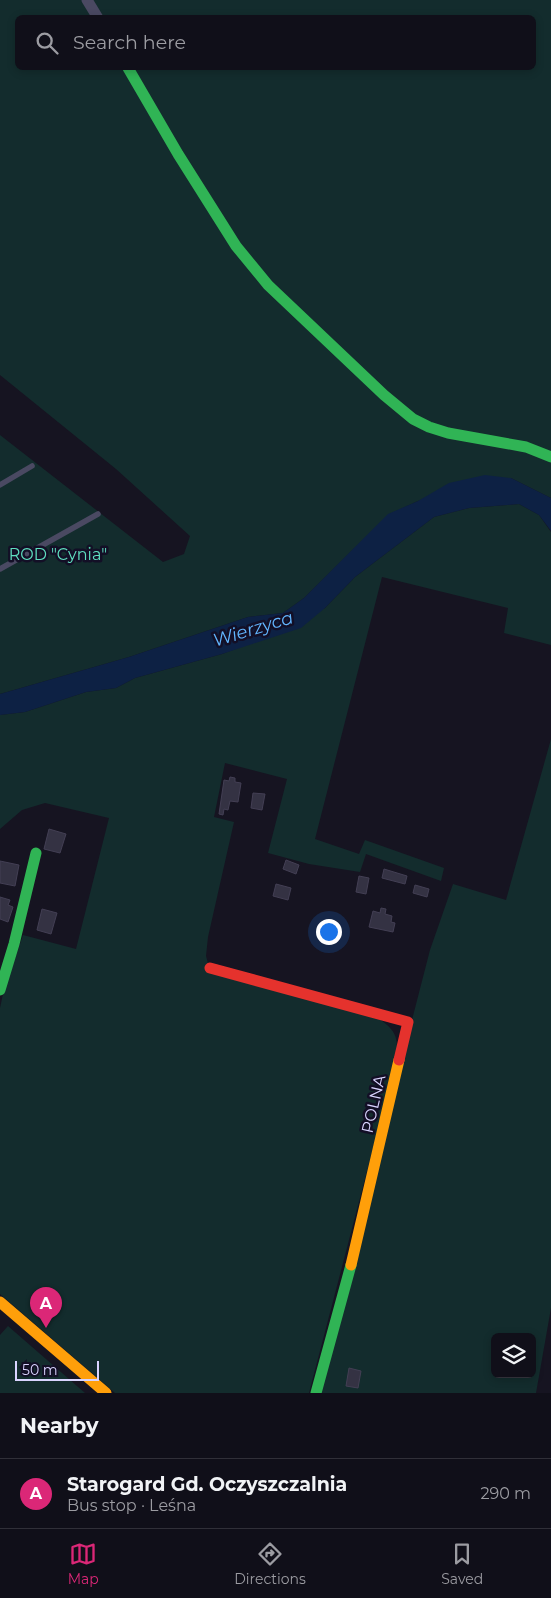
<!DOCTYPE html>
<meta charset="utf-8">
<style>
:root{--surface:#100f19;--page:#1e1d26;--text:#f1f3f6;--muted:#9c9ca2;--line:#302f38;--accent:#db2777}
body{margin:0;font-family:Montserrat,sans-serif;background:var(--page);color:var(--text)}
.controls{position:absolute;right:15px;bottom:15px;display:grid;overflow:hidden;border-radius:8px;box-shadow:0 2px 8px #0003}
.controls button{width:45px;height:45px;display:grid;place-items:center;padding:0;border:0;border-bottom:1px solid var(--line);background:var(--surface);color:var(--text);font:25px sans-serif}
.scale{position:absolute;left:15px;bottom:12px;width:84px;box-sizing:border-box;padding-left:5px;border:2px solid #d9d4ff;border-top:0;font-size:14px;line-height:18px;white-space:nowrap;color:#d9d4ff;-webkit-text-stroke:4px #130f26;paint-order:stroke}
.you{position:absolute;left:328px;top:931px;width:18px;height:18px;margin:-12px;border:4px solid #fff;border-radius:50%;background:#1a73e8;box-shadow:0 0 0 8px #1a73e833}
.badge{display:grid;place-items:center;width:32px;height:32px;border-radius:50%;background:var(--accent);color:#fff;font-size:16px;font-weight:700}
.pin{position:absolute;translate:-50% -41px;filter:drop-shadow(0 1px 2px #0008)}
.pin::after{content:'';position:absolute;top:26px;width:18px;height:15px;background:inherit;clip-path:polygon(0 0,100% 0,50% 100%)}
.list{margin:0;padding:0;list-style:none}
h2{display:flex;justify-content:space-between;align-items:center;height:65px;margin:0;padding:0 20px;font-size:21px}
h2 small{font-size:16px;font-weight:400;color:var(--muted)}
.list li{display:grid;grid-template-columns:32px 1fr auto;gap:15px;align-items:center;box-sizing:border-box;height:70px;padding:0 20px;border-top:1px solid var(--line)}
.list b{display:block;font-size:19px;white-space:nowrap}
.list p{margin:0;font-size:16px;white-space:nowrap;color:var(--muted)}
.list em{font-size:16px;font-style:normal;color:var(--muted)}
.icon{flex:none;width:28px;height:28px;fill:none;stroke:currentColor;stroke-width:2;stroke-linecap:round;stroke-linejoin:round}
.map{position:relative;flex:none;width:551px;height:1393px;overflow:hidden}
.search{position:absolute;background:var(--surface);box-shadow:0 2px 8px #0003;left:15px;right:15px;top:15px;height:55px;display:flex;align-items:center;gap:12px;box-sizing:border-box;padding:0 18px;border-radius:8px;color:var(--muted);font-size:19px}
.sheet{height:135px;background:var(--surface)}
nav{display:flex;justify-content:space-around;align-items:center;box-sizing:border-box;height:70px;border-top:1px solid var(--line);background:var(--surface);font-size:14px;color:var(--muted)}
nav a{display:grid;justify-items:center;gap:2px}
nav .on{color:var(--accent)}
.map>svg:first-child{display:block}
.green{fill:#132c2d;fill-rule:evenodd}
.water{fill:#0d2144}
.building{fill:#343243;stroke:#433f54}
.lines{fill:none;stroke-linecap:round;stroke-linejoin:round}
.lane{stroke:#4a4962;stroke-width:5.5}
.street{stroke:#4a4962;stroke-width:11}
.fast{stroke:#30b455;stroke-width:11}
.slow{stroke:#ff9f0a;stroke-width:11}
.jam{stroke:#e5322d;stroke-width:11}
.labels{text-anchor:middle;stroke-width:5;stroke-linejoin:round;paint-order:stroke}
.park-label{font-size:16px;fill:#5fe0c0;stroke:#130f26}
.street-label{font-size:16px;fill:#d9d4ff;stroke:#130f26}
.water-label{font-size:18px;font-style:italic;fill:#62b6ff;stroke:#130f26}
</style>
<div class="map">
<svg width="551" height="1393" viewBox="0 0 551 1393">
<rect width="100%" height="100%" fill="#161421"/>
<path class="green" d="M0,0H551V498L511,478L418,501L388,515L304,598L283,613L248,617L129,657L0,694V435L163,562L184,554L190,536L116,469L0,375ZM18,18H534V68H18Z
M519,504L539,515L551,532V645L504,633L508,608L382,577L315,839L359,854L365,840L444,868L441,881L366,854L360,872L309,864L268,853L287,779L225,763L214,817L234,822L208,937L206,956L210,971L377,1017C396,1031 399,1036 396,1060L309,1393H115L0,1294V1008L3,994L23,935L76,949L109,818L45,803L22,810L0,829V715L25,712L86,692L116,688L135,678L222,654L257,641L325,608L355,577L434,517L469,508Z
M551,739V1308L536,1393H320L413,1016L430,950L453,884L506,900ZM495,1337H532V1374H495Z
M8,1326L85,1393H0V1335Z"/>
<path class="water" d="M485,475L511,478L551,498V531L539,515L519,504L469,508L434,517L355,577L325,608L301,628L222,654L135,678L116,688L86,692L25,712L0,715V694L129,657L248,617L283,613L304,598L388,514L418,501L449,483Z"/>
<path class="building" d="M230,777L235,778V782L241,783L238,802L230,801L228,810L224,809L223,815L219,814L224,780L229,781Z
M253,793L265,794L262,810L251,808Z
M49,829L66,834L60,853L44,849Z
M286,860L299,865L296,874L283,869Z
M0,861L19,865L15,886L0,883Z
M384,869L407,876L405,884L382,878Z
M359,876L369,878L366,894L356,892Z
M276,884L291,888L288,900L273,896Z
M415,885L429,889L427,897L413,893Z
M0,897L10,900L8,905L13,907L8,922L0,919Z
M381,908L386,909L385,914L392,916L391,922L395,923L393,932L369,927L373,911L380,913Z
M42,909L57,913L51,934L37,930Z
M349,1368L361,1371L358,1388L346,1386Z"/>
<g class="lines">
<path class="lane" d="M0,485L32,466
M0,569L98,514"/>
<path class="street" d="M87,0L98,18"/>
<path class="fast" d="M128,68L178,154L236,246L268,285L384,395L413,419L429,427L448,433L526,447L551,457
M0,990L14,944L36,853
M316,1393L351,1265"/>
<path class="slow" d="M351,1265L399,1060
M0,1302L106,1393"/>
<path class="jam" d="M210,968L408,1022L399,1060"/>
</g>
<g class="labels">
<g class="park-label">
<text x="58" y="560">ROD "Cynia"</text>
</g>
<g class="street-label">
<text transform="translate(373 1104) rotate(-77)" y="6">POLNA</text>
</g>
<g class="water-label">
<text transform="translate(253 629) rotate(-17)" y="6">Wierzyca</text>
</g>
</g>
</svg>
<div class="controls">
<button><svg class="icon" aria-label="layers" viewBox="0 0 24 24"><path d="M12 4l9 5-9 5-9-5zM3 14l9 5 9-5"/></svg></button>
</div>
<div class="scale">50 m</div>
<div class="you"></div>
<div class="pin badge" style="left:46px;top:1328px">A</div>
<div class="search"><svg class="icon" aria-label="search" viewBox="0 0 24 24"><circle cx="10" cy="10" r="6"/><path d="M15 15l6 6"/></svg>Search here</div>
</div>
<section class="sheet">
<h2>Nearby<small></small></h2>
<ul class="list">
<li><span class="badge">A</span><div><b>Starogard Gd. Oczyszczalnia</b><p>Bus stop · Leśna</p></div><em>290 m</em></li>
</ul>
</section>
<nav>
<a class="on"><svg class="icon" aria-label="map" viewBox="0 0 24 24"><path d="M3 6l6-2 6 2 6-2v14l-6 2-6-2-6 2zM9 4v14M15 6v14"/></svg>Map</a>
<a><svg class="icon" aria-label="directions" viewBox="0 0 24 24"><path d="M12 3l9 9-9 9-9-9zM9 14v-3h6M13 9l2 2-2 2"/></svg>Directions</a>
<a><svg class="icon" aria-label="saved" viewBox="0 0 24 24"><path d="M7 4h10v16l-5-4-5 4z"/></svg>Saved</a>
</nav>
